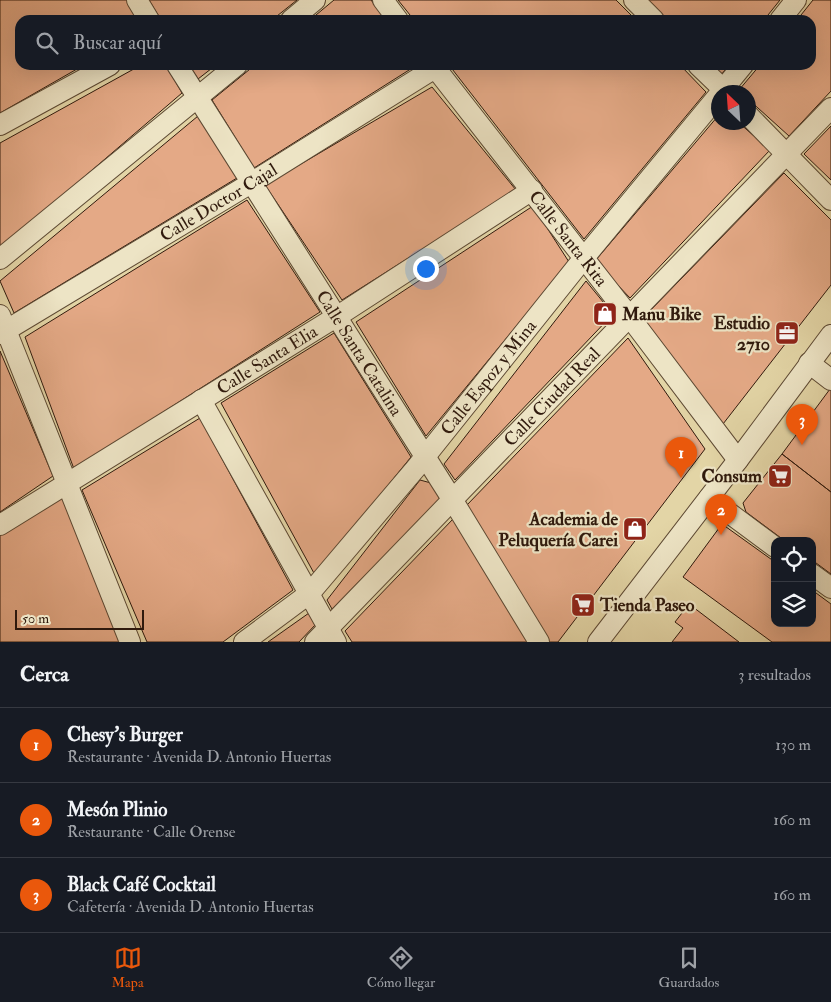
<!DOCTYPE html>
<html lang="es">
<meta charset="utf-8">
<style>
:root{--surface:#171b24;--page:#20242c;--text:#f1f3f6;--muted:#9ea1a6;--line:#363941;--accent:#ea580c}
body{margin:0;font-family:"IM FELL Double Pica",serif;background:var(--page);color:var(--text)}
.controls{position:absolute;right:15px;bottom:15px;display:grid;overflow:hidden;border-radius:10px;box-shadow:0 5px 20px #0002}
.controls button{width:45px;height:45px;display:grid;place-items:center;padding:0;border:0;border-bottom:1px solid var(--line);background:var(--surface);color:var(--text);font:25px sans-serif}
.compass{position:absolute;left:711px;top:85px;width:45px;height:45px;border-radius:50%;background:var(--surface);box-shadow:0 5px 20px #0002;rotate:335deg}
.scale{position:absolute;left:15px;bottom:12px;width:129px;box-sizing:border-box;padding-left:5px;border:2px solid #301a0d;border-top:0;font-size:14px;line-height:18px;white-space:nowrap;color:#301a0d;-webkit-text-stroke:4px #ede4c5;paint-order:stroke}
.you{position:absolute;left:425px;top:268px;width:18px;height:18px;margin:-12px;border:4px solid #fff;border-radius:50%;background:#1a73e8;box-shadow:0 0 0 8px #1a73e833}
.badge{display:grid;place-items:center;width:32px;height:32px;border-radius:50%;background:var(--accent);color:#fff;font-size:16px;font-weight:700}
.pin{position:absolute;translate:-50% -41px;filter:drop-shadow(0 1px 2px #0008)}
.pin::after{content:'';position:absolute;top:26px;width:18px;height:15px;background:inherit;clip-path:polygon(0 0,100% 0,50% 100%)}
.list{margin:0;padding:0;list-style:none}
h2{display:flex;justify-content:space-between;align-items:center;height:65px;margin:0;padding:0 20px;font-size:21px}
h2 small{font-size:16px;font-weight:400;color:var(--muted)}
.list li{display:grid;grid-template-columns:32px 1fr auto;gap:15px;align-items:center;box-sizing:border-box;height:75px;padding:0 20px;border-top:1px solid var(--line)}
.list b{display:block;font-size:19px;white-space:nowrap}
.list p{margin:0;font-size:16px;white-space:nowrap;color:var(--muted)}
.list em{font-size:16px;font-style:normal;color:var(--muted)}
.icon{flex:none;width:28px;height:28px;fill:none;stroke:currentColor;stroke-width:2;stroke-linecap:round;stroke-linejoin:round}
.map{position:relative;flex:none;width:831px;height:642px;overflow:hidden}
.search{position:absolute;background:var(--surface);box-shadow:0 5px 20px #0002;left:15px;right:15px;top:15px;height:55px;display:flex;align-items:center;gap:12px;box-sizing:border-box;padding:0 18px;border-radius:15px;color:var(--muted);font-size:19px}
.sheet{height:290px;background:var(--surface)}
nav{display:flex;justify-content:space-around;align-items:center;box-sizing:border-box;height:70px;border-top:1px solid var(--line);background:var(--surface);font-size:14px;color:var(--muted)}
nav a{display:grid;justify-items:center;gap:2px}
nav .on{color:var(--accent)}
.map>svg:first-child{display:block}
.building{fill:#e4a986;stroke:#301a0d}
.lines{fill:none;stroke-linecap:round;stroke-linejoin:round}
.minor-casing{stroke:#5d4933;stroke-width:22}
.minor{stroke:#ede4c5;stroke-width:20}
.labels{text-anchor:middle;stroke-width:4.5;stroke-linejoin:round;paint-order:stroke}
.street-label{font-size:18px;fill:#301a0d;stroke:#ede4c5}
.poi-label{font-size:18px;font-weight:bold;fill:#301a0d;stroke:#ede4c5;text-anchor:end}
</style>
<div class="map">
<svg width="831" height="642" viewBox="0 0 831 642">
<rect width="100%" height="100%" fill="#e3d5a6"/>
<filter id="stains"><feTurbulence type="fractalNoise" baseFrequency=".004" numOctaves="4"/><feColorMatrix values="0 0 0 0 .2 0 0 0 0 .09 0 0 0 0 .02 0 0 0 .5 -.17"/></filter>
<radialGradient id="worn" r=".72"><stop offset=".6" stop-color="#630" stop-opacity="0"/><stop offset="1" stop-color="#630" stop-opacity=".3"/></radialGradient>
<path class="building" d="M0,0H127L140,20H20V65H84L0,113Z
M149,0H297L272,20H161Z
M334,0H371L386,20H310Z
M398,0H616L636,20H414Z
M647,0H780L764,20H667Z
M813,0H831V91L789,136L748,99V92H742L739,90L760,65H811V20H797Z
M141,65H166L182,93L0,249V143Z
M189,65H216L198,79Z
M255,65H417L254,168L212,100Z
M449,65H680L706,92L584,239Z
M711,65H729L721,75Z
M432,87L516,190L342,300L265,185Z
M198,116L237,178L14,313L0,281Z
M718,116V122H738L770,150L630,298L595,261Z
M831,126V180L804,154Z
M784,173L831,220V285L723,424L643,318Z
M247,200L320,312L74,469L25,337Z
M533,206L569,262L426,436L356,322Z
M586,281L613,314L455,480L444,464Z
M334,333L411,457L315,575L221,403Z
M628,338L705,449L558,642H548L466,506Z
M0,351L53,476L0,512Z
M830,389L831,390V492L782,454Z
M200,418L293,590L223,642H147L82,490Z
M782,454L831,492V574L812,560V541H785L746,512L743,503Z
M420,480L431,483L442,498L332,609L327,600Z
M61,495L121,642H0V535Z
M454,518L528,642H352L345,631Z
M722,524L775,562V623H812V590L831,604V642H772L683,577Z
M689,604L739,642H672L683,628L675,622Z
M309,613L316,624L299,642H268Z"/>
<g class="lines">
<defs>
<g id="minor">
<path d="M137,0L149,20"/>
<path d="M383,0L398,20"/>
<path d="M634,0L654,20"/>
<path d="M291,20L315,0"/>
<path d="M780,20L796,0"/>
<path id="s1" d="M177,65L452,499L539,642"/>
<path id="s2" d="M433,65L629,316L738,460"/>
<path d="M698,65L726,92"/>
<path d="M721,92L743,65"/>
<path d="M748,115L831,200"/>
<path d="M0,125L110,65"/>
<path d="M0,259L237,65"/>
<path d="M0,315L130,642"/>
<path id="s3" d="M0,334L251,183L435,68"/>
<path d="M809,363L831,380"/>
<path d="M201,400L336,642"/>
<path d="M709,498L775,547"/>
<path id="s4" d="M0,525L344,312L532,190"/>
<path d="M812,574L831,588"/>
<path id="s5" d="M244,642L310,593L416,468L583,259L718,96"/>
<path id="s6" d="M315,642L831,108"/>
<path d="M598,642L738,460L831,335"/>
</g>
</defs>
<use href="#minor" class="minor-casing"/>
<use href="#minor" class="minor"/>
</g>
<defs>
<symbol id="shop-square" viewBox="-11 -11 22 22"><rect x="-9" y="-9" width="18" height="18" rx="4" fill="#8f2418" stroke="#ede4c5"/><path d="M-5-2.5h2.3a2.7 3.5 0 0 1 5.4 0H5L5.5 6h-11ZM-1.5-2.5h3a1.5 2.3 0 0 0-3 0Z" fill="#fff"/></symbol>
<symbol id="office-square" viewBox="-11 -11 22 22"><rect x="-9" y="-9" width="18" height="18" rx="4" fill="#8f2418" stroke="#ede4c5"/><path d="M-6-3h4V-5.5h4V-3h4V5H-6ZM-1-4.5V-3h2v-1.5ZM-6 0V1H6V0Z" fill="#fff"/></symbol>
<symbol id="supermarket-square" viewBox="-11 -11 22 22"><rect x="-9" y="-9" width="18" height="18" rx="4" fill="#8f2418" stroke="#ede4c5"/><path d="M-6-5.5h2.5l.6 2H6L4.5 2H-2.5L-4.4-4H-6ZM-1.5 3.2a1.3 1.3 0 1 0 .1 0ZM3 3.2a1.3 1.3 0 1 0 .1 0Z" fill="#fff"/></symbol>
</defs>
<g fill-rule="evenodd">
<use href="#shop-square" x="591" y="300" width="28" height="28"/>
<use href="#office-square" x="773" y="319" width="28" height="28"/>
<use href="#supermarket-square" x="766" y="462" width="28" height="28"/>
<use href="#shop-square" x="621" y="515" width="28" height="28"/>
<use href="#supermarket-square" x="569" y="591" width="28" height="28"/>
</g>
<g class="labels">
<g class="street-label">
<text dy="6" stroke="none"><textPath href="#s3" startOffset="255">Calle Doctor Cajal</textPath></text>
<text dy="6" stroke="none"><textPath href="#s2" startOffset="220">Calle Santa Rita</textPath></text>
<text dy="6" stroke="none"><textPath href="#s1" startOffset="341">Calle Santa Catalina</textPath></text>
<text dy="6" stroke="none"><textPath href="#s4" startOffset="314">Calle Santa Elia</textPath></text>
<text dy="6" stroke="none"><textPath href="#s5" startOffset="362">Calle Espoz y Mina</textPath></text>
<text dy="6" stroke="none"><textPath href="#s6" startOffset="341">Calle Ciudad Real</textPath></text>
</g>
<g class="poi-label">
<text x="622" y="320" text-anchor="start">Manu Bike</text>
<text x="770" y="329">Estudio<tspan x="770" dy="21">2710</tspan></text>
<text x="762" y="482">Consum</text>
<text x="618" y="525">Academia de<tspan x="618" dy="21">Peluquería Carei</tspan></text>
<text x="600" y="611" text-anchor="start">Tienda Paseo</text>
</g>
</g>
<rect width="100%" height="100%" filter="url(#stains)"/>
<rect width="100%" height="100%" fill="url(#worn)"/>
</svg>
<div class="controls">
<button><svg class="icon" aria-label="locate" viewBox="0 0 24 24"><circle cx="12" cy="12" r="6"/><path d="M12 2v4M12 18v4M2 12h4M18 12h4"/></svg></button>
<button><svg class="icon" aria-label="layers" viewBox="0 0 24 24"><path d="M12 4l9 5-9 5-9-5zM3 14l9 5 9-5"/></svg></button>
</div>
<svg class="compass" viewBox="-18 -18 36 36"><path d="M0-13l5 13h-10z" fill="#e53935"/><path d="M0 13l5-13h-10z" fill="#9ea1a6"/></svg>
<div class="scale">50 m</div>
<div class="you"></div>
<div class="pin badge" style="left:681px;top:478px">1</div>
<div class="pin badge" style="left:721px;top:535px">2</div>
<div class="pin badge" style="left:802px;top:445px">3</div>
<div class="search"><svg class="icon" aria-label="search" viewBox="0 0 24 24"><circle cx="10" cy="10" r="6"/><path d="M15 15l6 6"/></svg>Buscar aquí</div>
</div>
<section class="sheet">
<h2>Cerca<small>3 resultados</small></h2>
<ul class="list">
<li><span class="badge">1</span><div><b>Chesy's Burger</b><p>Restaurante · Avenida D. Antonio Huertas</p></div><em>130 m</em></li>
<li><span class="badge">2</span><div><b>Mesón Plinio</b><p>Restaurante · Calle Orense</p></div><em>160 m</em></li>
<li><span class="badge">3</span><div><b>Black Café Cocktail</b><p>Cafetería · Avenida D. Antonio Huertas</p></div><em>160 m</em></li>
</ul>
</section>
<nav>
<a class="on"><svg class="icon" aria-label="map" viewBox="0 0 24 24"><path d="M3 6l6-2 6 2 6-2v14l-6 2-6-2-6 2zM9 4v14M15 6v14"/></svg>Mapa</a>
<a><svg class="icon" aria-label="directions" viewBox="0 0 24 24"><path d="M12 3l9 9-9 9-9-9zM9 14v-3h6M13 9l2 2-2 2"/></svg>Cómo llegar</a>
<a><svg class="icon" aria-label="saved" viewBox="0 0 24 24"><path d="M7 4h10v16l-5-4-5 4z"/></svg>Guardados</a>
</nav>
